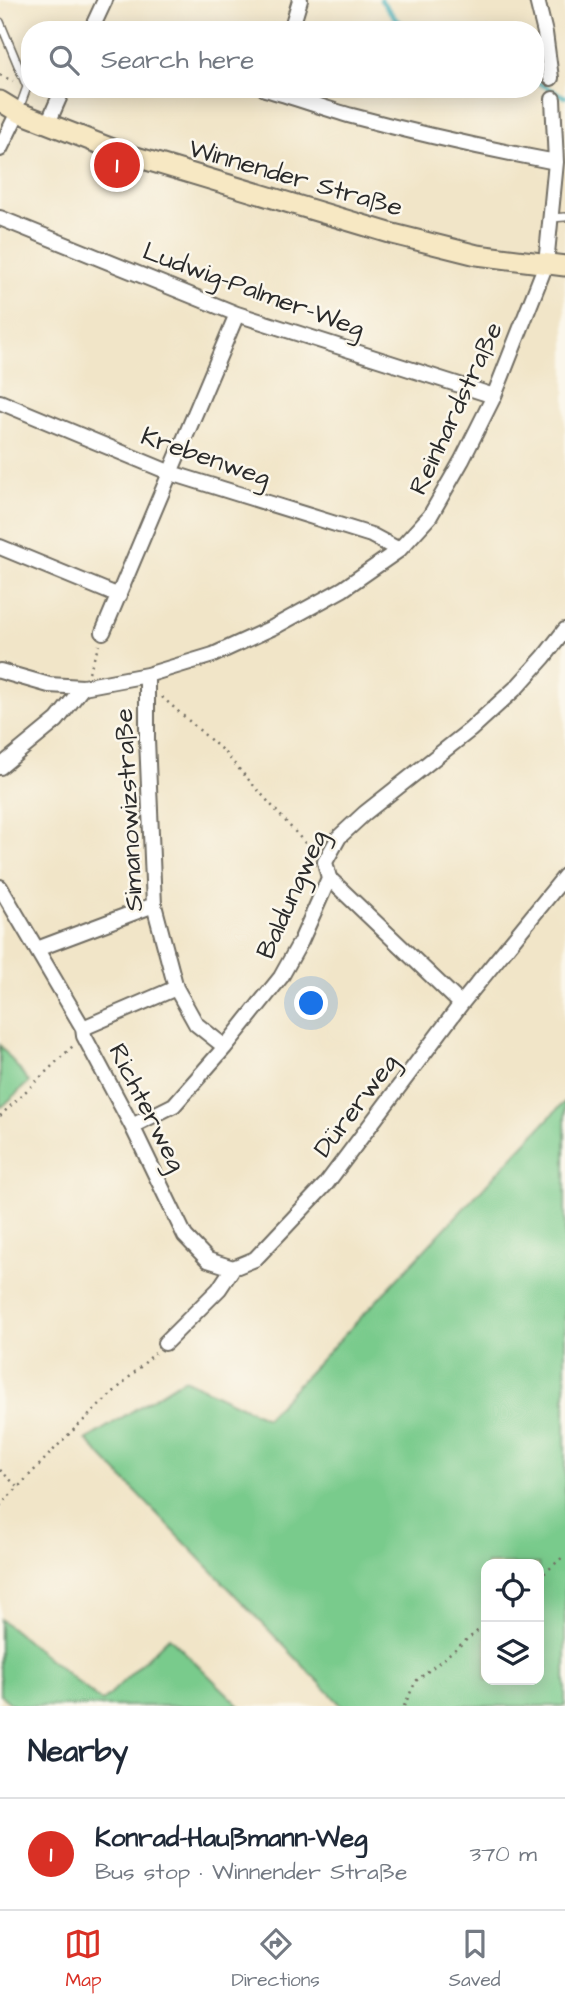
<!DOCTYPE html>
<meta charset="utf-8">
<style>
:root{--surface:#fff;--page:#f6f6f7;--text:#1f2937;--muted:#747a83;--line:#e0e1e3;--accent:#d93025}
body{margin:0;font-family:"Architects Daughter",sans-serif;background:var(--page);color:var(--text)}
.controls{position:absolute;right:21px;bottom:21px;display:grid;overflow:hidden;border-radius:14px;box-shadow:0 4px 18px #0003}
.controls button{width:63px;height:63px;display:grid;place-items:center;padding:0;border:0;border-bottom:2px solid var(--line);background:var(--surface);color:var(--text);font:35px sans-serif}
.you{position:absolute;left:312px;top:1004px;width:24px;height:24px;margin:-18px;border:5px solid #fff;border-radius:50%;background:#1a73e8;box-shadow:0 0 0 10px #1a73e833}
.badge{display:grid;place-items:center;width:46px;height:46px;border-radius:50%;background:var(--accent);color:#fff;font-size:23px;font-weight:700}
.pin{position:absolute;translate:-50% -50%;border:4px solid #fff;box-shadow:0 2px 7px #0006}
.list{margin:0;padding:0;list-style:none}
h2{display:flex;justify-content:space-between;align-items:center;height:91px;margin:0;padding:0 28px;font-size:30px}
h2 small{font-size:23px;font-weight:400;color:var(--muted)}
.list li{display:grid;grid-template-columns:46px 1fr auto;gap:21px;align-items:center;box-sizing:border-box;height:112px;padding:0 28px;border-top:2px solid var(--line)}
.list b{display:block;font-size:26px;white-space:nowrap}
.list p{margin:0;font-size:23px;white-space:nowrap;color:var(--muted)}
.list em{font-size:23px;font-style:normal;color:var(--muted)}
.icon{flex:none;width:38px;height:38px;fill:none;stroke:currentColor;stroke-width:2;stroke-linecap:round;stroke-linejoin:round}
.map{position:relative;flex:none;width:565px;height:1706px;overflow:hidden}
.search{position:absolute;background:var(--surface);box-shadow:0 4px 18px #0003;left:21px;right:21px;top:21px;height:77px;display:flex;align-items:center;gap:18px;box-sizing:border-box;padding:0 24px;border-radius:28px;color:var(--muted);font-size:26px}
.sheet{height:203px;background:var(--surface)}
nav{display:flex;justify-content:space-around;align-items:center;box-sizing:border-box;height:98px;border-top:2px solid var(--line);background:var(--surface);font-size:19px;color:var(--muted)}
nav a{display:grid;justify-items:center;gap:4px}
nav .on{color:var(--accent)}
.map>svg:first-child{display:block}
.green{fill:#79cb8c;stroke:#527b5c;stroke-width:2;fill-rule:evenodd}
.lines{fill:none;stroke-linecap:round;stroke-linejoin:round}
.stream{stroke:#3bacb6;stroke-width:4.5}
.lane-casing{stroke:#706c62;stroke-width:10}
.street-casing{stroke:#706c62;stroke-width:18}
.secondary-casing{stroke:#706c62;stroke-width:23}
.path{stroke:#706c62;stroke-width:2.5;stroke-dasharray:2 5;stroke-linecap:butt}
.lane{stroke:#fff;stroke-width:7}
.street{stroke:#fff;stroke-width:14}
.secondary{stroke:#f7e8c3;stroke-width:19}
.labels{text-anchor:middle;stroke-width:5;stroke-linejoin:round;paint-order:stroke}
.street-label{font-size:26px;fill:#2b2b2b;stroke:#fbf7ec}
</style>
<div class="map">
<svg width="565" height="1706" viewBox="0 0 565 1706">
<rect width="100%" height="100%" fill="#fbf7ec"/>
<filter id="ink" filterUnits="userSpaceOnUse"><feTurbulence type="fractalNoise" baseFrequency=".0143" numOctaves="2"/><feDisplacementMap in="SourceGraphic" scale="14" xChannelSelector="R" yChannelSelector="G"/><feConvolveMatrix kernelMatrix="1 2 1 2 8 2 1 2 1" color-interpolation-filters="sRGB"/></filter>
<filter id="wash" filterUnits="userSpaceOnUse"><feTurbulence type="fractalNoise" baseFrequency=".00686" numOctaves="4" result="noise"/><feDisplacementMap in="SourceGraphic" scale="28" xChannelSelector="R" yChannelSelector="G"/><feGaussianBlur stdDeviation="1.57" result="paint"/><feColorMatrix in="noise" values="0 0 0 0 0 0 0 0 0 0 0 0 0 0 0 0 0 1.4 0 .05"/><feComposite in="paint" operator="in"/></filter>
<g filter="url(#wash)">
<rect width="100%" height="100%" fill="#f1e5c8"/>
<path class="green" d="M0,1045L29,1082L2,1107L0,1104Z
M565,1101V1706H342L86,1440L184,1379L266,1418ZM539,1564V1680H486V1564Z
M0,1619L102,1702L169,1637L240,1706H14L0,1695Z"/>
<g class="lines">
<path class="stream" d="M381,0L395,18L411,30
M535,81L565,97"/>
</g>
</g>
<g filter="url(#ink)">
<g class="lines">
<defs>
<path id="lane" d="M0,22L27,87L19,109
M551,218L565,217"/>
<path id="street" d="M537,0L545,33L551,78
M91,30L105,0
M291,30L300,0
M265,89C295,97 323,108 352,116C420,134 487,149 556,162
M48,123L63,89
M0,149L18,112
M0,218L237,314L494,396
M0,402L171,473L371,535L399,550
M0,547L119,596
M103,632L237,314
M0,671L49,685L83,687L147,675L213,655L274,627L343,589L399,550L430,516L462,460L494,396L546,264L556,162L553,99
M147,675V739L154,905L176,988L196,1024L225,1047
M0,767L57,720L83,687
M329,878L461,1004
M0,887L83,1028L84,1036L132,1126L185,1236L208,1260L233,1268
M37,949L154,905
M83,1028L176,988
M132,1126L174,1105L225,1047L281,977L301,941L329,878L325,862L339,837L365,813L470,730L517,687L544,657L565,630
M165,1343L219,1289L233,1268L255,1259L326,1184L461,1004L565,876"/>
<path id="secondary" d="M0,101L18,112L123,153L393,234L477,255L565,266"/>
</defs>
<use href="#lane" class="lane-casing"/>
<use href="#street" class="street-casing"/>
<use href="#secondary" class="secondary-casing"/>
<path class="path" d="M0,75L13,81
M89,672L99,645
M162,697L223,751L313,852
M0,1116L74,1045
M0,1470L19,1488
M0,1506L66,1437L155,1353
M539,1578L565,1555
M404,1706L416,1681L486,1624"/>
<use href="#lane" class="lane"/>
<use href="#street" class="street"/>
<use href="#secondary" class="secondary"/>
</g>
</g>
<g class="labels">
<g class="street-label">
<text transform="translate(296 177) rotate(16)" y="9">Winnender Straße</text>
<text transform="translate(254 289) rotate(20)" y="9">Ludwig-Palmer-Weg</text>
<text transform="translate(455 408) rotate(-65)" y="9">Reinhardstraße</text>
<text transform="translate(206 456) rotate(19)" y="9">Krebenweg</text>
<text transform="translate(128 810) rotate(-93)" y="9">Simanowizstraße</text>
<text transform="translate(291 894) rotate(-66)" y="9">Baldungweg</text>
<text transform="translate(355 1105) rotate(-53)" y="9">Dürerweg</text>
<text transform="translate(148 1107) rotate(63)" y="9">Richterweg</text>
</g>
</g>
</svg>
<div class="controls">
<button><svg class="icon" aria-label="locate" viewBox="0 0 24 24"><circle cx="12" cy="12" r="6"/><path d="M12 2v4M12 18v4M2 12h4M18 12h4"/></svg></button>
<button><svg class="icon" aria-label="layers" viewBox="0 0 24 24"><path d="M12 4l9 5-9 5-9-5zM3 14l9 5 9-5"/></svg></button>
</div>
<div class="you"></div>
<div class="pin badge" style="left:117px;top:165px">1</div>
<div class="search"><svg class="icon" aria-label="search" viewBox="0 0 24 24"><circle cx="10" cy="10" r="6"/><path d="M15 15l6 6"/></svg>Search here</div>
</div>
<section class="sheet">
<h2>Nearby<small></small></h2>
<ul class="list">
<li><span class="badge">1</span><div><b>Konrad-Haußmann-Weg</b><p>Bus stop · Winnender Straße</p></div><em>370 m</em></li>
</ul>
</section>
<nav>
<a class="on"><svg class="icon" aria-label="map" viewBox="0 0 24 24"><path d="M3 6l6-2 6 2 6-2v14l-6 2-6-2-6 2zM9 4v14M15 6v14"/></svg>Map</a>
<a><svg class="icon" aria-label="directions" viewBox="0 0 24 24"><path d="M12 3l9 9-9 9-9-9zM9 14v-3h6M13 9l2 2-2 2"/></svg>Directions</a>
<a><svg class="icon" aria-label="saved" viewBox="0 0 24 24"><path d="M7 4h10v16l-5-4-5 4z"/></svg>Saved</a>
</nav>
